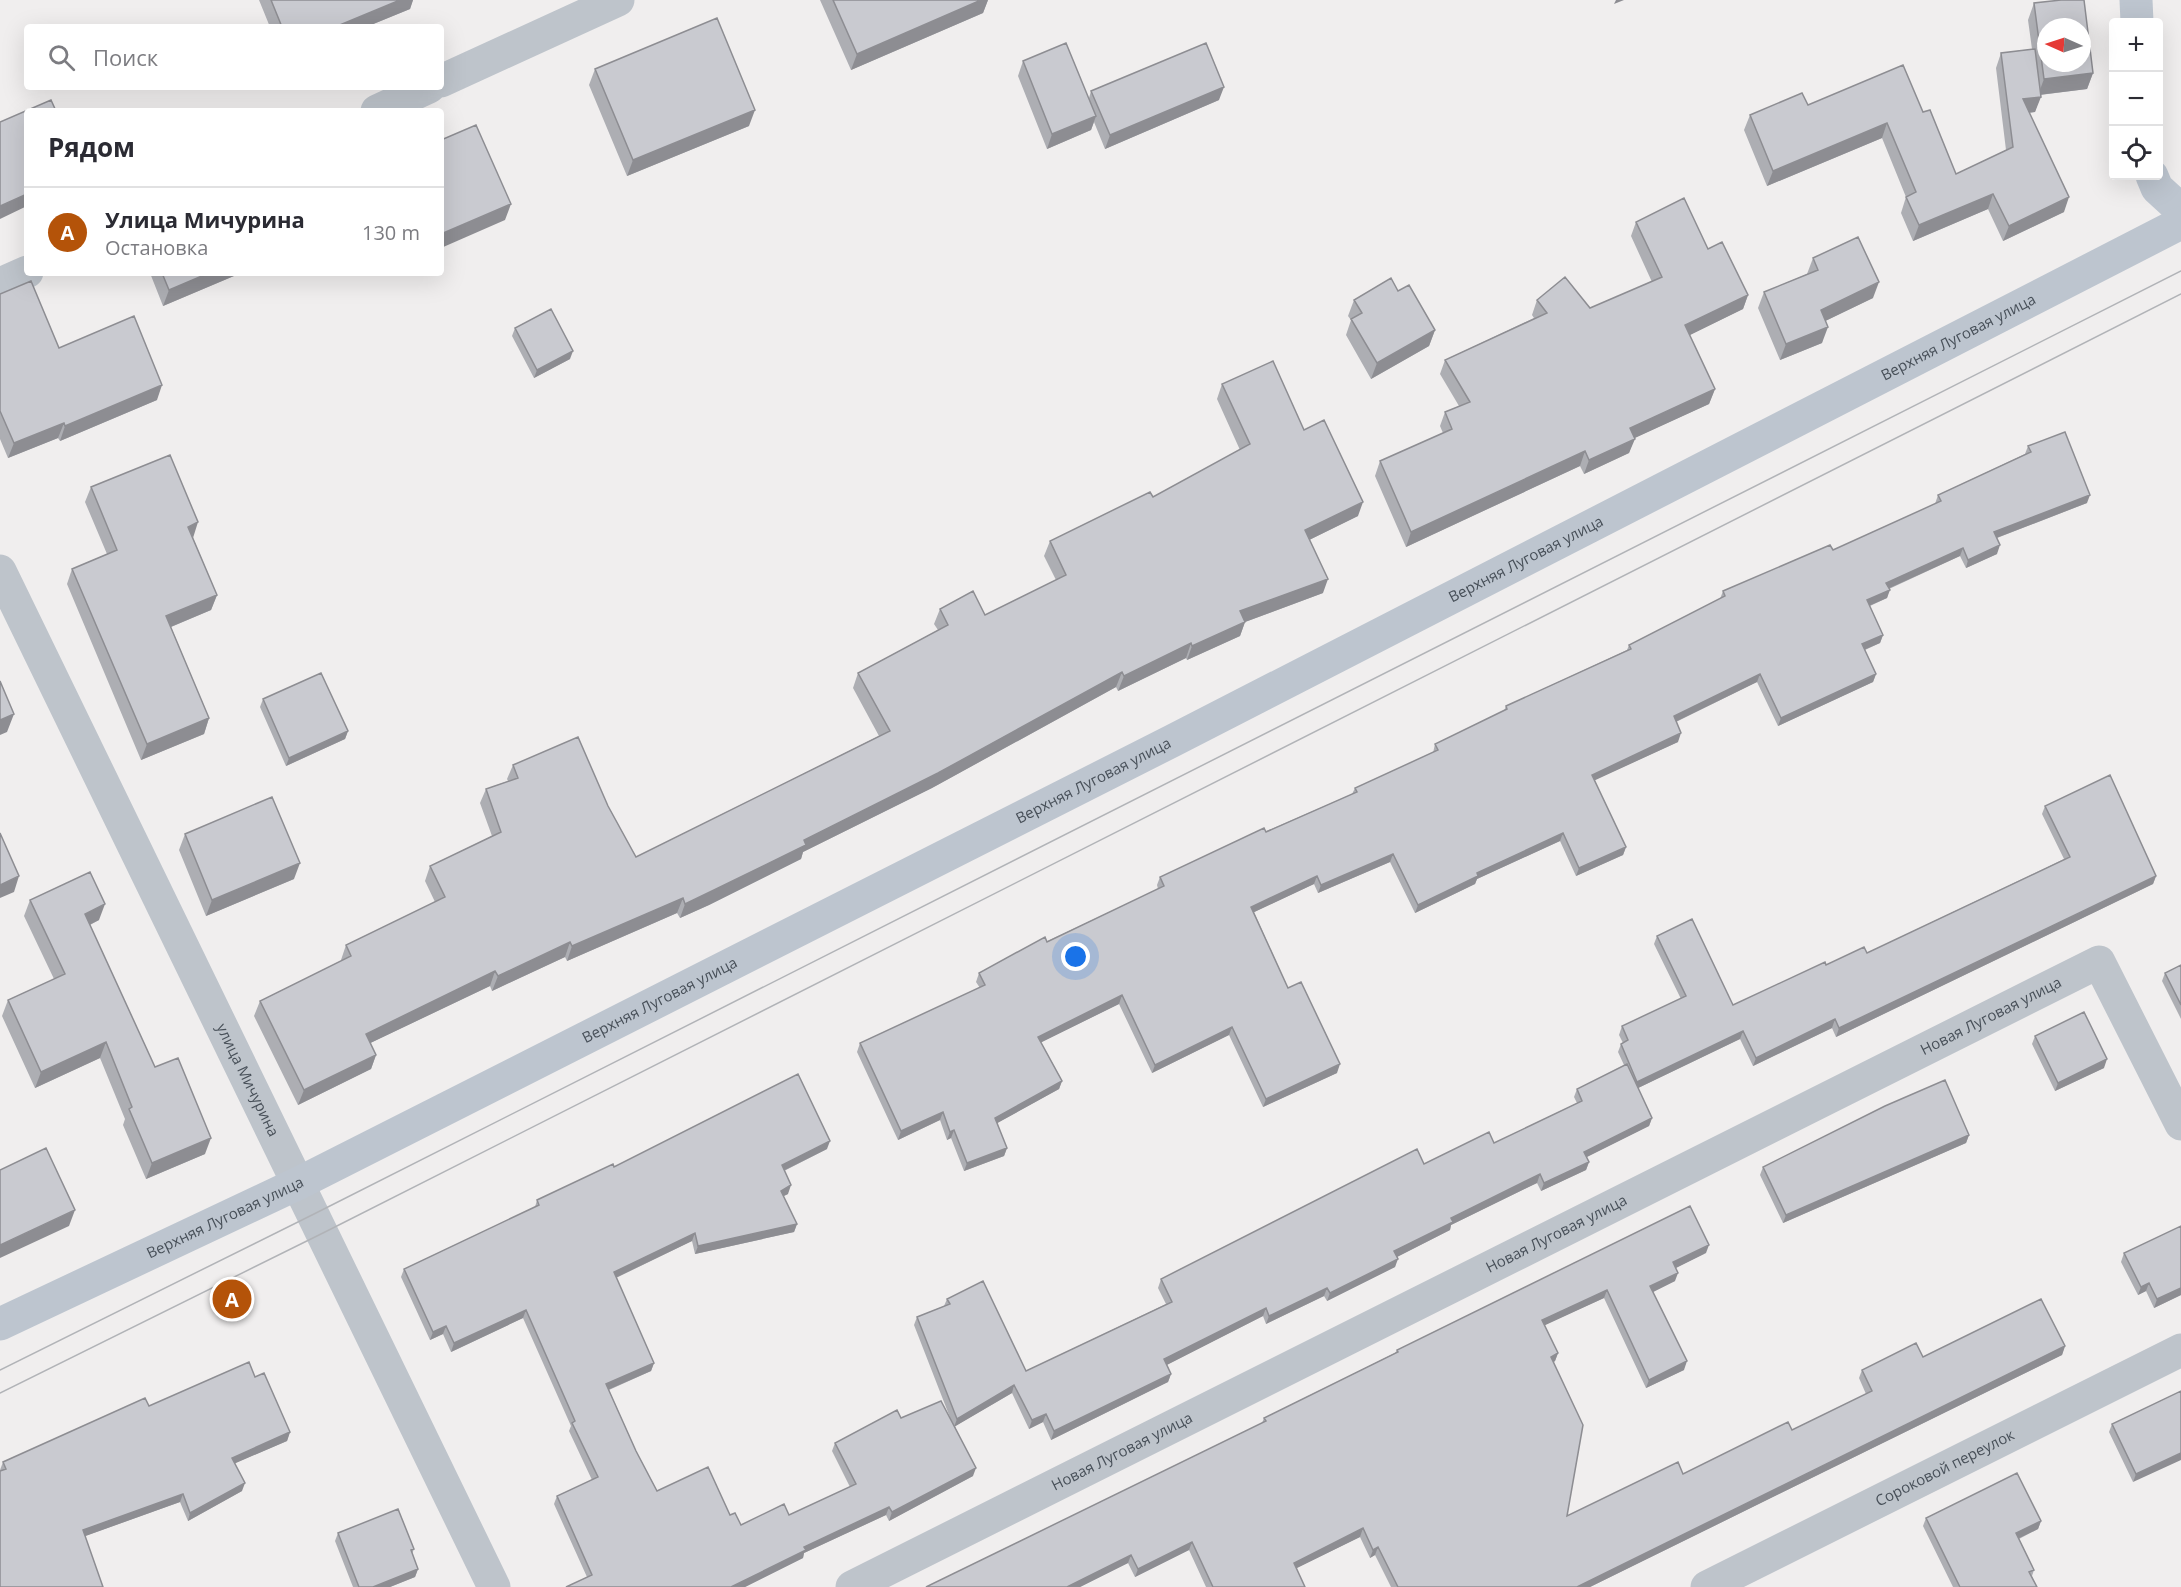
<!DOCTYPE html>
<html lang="ru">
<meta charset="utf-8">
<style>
:root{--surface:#fff;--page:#f2f2f3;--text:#2b2b33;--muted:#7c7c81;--line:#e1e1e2;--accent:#b45309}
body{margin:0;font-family:"Open Sans",sans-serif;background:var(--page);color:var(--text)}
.controls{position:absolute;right:18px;top:18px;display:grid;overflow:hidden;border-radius:6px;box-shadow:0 6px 24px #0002}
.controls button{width:54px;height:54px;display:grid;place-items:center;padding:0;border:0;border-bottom:2px solid var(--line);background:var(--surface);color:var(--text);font:30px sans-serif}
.compass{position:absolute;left:2037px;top:18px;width:54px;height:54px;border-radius:50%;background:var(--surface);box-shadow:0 6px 24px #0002;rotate:273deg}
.you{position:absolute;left:1076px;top:957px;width:21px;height:21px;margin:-15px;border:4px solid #fff;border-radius:50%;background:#1a73e8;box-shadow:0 0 0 9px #1a73e833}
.badge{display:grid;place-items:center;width:39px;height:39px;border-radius:50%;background:var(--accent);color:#fff;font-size:20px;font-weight:700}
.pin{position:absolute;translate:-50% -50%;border:3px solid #fff;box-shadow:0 2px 6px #0006}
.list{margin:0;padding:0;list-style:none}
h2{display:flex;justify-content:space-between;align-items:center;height:78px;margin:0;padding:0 24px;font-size:26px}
h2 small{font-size:20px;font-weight:400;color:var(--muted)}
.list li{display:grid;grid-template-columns:39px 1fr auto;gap:18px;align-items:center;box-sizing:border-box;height:90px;padding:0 24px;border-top:2px solid var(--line)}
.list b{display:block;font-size:22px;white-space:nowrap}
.list p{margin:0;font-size:20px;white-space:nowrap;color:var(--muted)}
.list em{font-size:20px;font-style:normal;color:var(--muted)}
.icon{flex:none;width:33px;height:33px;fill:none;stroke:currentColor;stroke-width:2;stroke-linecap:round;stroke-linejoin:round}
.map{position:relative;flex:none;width:2181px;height:1587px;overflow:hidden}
.search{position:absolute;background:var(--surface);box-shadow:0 6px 24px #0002;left:24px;top:24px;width:420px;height:66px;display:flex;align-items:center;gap:15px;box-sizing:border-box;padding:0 21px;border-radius:6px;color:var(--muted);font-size:22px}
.panel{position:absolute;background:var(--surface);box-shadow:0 6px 24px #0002;left:24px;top:108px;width:420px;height:168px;border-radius:6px}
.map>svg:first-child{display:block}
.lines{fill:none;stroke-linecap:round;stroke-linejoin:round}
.street{stroke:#bec4cb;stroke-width:33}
.secondary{stroke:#bdc5cf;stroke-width:33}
.tram{stroke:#b1b3b7;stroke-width:1.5}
.wall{fill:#adaeb3}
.shaded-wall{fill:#8d8d92}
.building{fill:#c9cad0;stroke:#8d8d92;stroke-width:1.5;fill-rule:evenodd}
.labels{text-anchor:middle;stroke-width:4.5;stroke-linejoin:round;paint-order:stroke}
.street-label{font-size:15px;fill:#485059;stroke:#fff}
</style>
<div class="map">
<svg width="2181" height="1587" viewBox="0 0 2181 1587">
<rect width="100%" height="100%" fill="#f0eeee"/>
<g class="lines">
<g class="street">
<path d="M441,81L618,0"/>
<path d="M377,111L429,87"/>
<path d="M0,284L27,272"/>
<path id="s1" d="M0,571L494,1587"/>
<path id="s2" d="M852,1587L2099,962L2181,1124"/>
<path id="s3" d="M1707,1587L2181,1350"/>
</g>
<g class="secondary">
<path d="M2136,0L2137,22"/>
<path d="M2152,176L2157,188L2181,210"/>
<path id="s4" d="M0,1324L299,1183L1172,741L2181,223"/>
</g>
<path class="tram" d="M0,1370L314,1214L2181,271
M0,1393L323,1233L2181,294"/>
</g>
<path class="wall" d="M259,0H413L410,9L366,27H270Z
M820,0H988L983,13L851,70Z
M2034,3L2093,73L2087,89L2040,95L2035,112L2029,113L2064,212L2003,241L1988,209L1913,241L1901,213L1906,197L1882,138L1767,186L1744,130L1750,115L1808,105L1923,112L1956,174L2006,150L1996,68L2001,53L2032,49L2028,20Z
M1023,61L1089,98L1091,91L1219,100L1105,149L1094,122L1091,130L1047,149L1018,76Z
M595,69L749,126L627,176L589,85Z
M1636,222L1708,249L1748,295L1743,309L1689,335L1715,389L1709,404L1634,438L1629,453L1584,474L1580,466L1406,547L1375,476L1380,461L1443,433L1440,426L1445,412L1459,406L1440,374L1445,360L1534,318L1532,315L1537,300L1590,308L1652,282L1631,236Z
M1813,258L1873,298L1825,321L1822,343L1780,360L1758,308L1764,292L1807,274Z
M150,273H241L163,306Z
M1398,291L1435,330L1429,346L1371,379L1346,335L1351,320L1348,316L1354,300Z
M0,294L59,348L157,400L60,441L58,438L8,458L0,439Z
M515,328L570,359L534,378L512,336Z
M1222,384L1304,430L1358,516L1309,540L1323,593L1245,622L1240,636L1187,660L1186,658L1118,691L1116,687L932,788L803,852L801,859L709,905L680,918L677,913L567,961L565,957L492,991L490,986L370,1043L376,1055L371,1069L298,1105L254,1016L260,1001L341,961V960L346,945L435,902L425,881L430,866L492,836L480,803L486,789L508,781L507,779L513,765L608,806L636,857L879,736L853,688L858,673L938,630L934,624L940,609L985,615L1056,580L1044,556L1050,541L1153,497L1240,450L1217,399Z
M2028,446L2087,503L1997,538V554L1966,568L1960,556L1889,589L1887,598L1870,606L1883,635L1880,643L1865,650L1876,674L1873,682L1778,726L1757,682L1676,722L1678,742L1594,780L1626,847L1623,855L1576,876L1560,841L1477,879L1475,884L1415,913L1390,862L1318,893L1314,884L1254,912L1288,988L1337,1073L1263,1107L1229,1035L1152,1073L1119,1004L1041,1042L1062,1081L1059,1089L997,1123L1007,1148L1004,1156L964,1171L951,1138L947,1140L940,1120L898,1140L857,1052L860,1043L980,988L976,982L979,973L1158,889L1157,885L1160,877L1352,794L1355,788L1433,753L1435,744L1504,711L1506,706L1627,650L1629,645L1720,599L1723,591L1833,550L1935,504L1938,495L2025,454Z
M91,487L193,538L217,595L211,610L171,627L209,718L204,734L141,760L67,584L72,569L107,554L85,502Z
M263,699L348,731L345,739L286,766L260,707Z
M2045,806L2156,876L2153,884L1836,1037L1832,1028L1753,1066L1740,1039L1638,1088L1652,1118L1649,1126L1586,1157L1589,1162L1586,1170L1541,1191L1537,1183L1451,1225L1450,1230L1397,1257L1395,1267L1327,1301L1324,1296L1266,1324L1263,1316L1166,1365L1171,1374L1168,1382L1051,1440L1043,1422L1029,1429L1012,1393L955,1426L973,1476L889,1521L886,1515L804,1553L803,1558L745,1587H566L587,1577L554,1504L557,1496L592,1480L569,1431L571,1426L523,1318L451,1352L443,1334L430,1340L401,1277L404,1269L535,1207L537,1200L614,1167L827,1149L784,1171L788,1194L783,1196L797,1224L794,1232L695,1254L692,1241L616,1278L654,1363L651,1371L609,1390L636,1451L657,1491L730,1515L741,1525L789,1515L850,1487L832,1451L835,1443L901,1418L951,1420L914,1325L917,1317L944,1306L947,1299L1026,1371L1166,1304L1158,1288L1161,1279L1424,1164L1494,1143L1577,1103L1574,1097L1577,1089L1624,1065L1618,1052L1621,1044L1623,1043L1619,1035L1622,1026L1681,999L1654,944L1657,936L1733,1005L1826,965L1867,953L2064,859L2042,814Z
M185,834L294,879L206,916L179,850Z
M30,900L99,920L90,925L155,1067L205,1154L146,1179L123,1125L125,1119L100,1058L35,1088L2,1016L8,1000L54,979L24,916Z
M2181,965V1019L2162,981L2165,973Z
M2035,1036L2104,1068L2055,1091L2032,1044Z
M1969,1135L1966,1143L1783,1223L1760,1175L1763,1167Z
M1706,1253L1675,1268V1281L1653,1292L1684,1370L1646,1388L1604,1298L1544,1325L1558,1353L1555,1361L1554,1362L1567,1516L1683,1474L1792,1430L1866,1394L1859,1378L1862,1370L1923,1357L2065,1346L2062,1355L1590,1587H1391L1375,1555L1370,1558L1360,1537L1296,1568L1305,1587H1206L1189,1550L1135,1577L1128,1563L1080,1587H926L1262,1423L1264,1418L1395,1353L1397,1350Z
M2124,1253L2181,1295L2154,1308L2146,1291L2138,1295L2121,1262Z
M255,1377L290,1432L287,1441L235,1463L242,1491L188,1521L180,1502L85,1536L1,1471L0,1470L3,1462L149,1406Z
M2181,1391L2133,1482L2109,1432L2112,1424Z
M1926,1518L2041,1521L2038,1529L2019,1539L2034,1570L2032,1576L2037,1587H1953L1923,1526Z
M338,1533L414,1549L412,1554L418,1569L415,1577L390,1587H353L335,1541Z"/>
<path class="shaded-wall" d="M400,0H413L410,9L366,27H335Z
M981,0H988L983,13L851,70L857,54Z
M1616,0H1624L1614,4Z
M2093,73L2087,89L2038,95L2044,79Z
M1224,87L1219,100L1105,149L1110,135Z
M2041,97L2035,112L2017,114L2023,99Z
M755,110L749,126L627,176L633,160Z
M1096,116L1091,130L1047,149L1052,134Z
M1887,123L1882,138L1767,186L1773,171Z
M27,194V206L0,219V206Z
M1993,194L1988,209L1913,241L1919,225Z
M2069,197L2064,212L2003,241L2009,226Z
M511,204L505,220L441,248V234Z
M209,273H241L163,306L169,290Z
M1879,282L1873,298L1815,326L1821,310Z
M1748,295L1743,309L1680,340L1685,325Z
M1828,327L1822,343L1780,360L1786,344Z
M1435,330L1429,346L1371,379L1377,363Z
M573,351L570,359L534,378L537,370Z
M162,385L157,400L60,441L65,426Z
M1715,389L1709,404L1624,443L1630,428Z
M64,423L58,438L8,458L14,443Z
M1635,439L1629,453L1584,474L1589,460Z
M1585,451L1580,466L1406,547L1411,532Z
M2090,495L2087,503L1991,540L1994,532Z
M1363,502L1358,516L1299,545L1305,530Z
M198,522L193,538L188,527Z
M2000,545L1997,554L1966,568L1968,560Z
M1963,548L1960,556L1883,591L1886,583Z
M1328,579L1323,593L1245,622L1240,636L1187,660L1192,646L1240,611Z
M1890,590L1887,598L1864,608L1867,600Z
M217,595L211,610L161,631L166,616Z
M1883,635L1880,643L1859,652L1862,644Z
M1191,643L1186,658L1118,691L1124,676Z
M1122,672L1116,687L932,788L803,852L801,859L709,905L680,918L685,904L804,840Z
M1760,674L1757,682L1671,724L1674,716Z
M1876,674L1873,682L1778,726L1781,718Z
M14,714L7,732L0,735V720Z
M209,718L204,734L141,760L147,744Z
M348,731L345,739L286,766L289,758Z
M1681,733L1678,742L1589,783L1592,775Z
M1563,833L1560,841L1477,879L1475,884L1415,913L1418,905L1477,873Z
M1626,847L1623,855L1576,876L1579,868Z
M1393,854L1390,862L1318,893L1321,885Z
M300,863L294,879L206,916L212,900Z
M19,876L14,892L0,898V885Z
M1317,876L1314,884L1248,915L1251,907Z
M2156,876L2153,884L1836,1037L1839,1028Z
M683,898L677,913L567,961L572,946Z
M105,904L99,920L79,930L85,914Z
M570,942L565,957L492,991L498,976Z
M495,971L490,986L360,1048L366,1034Z
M1122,995L1119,1004L1036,1045L1038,1037Z
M1835,1019L1832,1028L1753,1066L1756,1058Z
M1232,1027L1229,1035L1152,1073L1155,1065Z
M1743,1031L1740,1039L1634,1090L1637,1082Z
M106,1042L100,1058L35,1088L41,1072Z
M376,1055L371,1069L298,1105L304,1090Z
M2107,1059L2104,1068L2055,1091L2058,1083Z
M1340,1064L1337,1073L1263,1107L1266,1099Z
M1062,1081L1059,1089L992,1126L995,1118Z
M943,1112L940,1120L898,1140L901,1131Z
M1652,1118L1649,1126L1581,1160L1584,1152Z
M954,1130L951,1138L947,1140L950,1132Z
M1969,1135L1966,1143L1783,1223L1786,1215Z
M211,1138L205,1154L146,1179L152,1163Z
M830,1141L827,1149L779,1173L782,1165Z
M1007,1148L1004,1156L964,1171L967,1163Z
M1589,1162L1586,1170L1541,1191L1544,1183Z
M1540,1174L1537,1183L1451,1225L1450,1230L1391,1260L1394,1251L1451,1218Z
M791,1185L788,1194L778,1199L781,1191Z
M75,1210L69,1226L0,1258V1245Z
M797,1224L794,1232L695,1254L698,1246Z
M695,1233L692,1241L611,1280L614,1272Z
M1709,1245L1706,1253L1670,1271L1673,1262Z
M1398,1259L1395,1267L1327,1301L1330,1293Z
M1678,1273L1675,1281L1647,1295L1650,1286Z
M2149,1283L2146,1291L2138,1295L2141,1287Z
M1327,1288L1324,1296L1266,1324L1269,1316Z
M2181,1288V1295L2154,1308L2157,1299Z
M1607,1290L1604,1298L1539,1328L1542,1320Z
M1266,1308L1263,1316L1161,1368L1164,1359Z
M526,1310L523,1318L451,1352L454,1343Z
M446,1326L443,1334L430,1340L433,1332Z
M2065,1346L2062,1355L1590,1587H1577Z
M1558,1353L1555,1361L1548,1365L1551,1357Z
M1687,1361L1684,1370L1646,1388L1649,1380Z
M654,1363L651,1371L603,1392L606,1384Z
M1171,1374L1168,1382L1051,1440L1054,1431Z
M1014,1385L1012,1393L954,1427L957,1419Z
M1046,1414L1043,1422L1029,1429L1032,1420Z
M290,1432L287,1441L229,1466L232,1458Z
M2181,1453V1460L2133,1482L2136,1474Z
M976,1468L973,1476L889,1521L892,1512Z
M245,1483L242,1491L188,1521L190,1513Z
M183,1494L180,1502L80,1538L83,1530Z
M889,1507L886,1515L804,1553L803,1558L745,1587H731L804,1547Z
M2041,1521L2038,1529L2013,1541L2016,1533Z
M1363,1528L1360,1537L1291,1571L1294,1563Z
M1192,1542L1189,1550L1135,1577L1138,1569Z
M1378,1547L1375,1555L1370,1558L1373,1550Z
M1131,1555L1128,1563L1080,1587H1067Z
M418,1569L415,1577L390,1587H373Z"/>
<path class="building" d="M271,0H400L335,27H282Z
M833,0H981L857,54Z
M2061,0H2084L2093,73L2044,79L2034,3ZM2046,27H2082V63H2046Z
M717,18L755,110L633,160L595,69Z
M1066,43L1096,116L1052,134L1023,61Z
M1206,43L1224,87L1110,135L1091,91Z
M2035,49L2041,97L2023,99L2069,197L2009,226L1993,194L1919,225L1906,197L1916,192L1887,123L1773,171L1750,115L1802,93L1808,105L1903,65L1923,112L1930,110L1956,174L2013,147L2001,53Z
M51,100L56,111H27V194L0,206V122Z
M476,125L511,204L441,234V140Z
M1684,198L1708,249L1722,242L1748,295L1685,325L1715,389L1630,428L1635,439L1589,460L1585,451L1411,532L1380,461L1452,429L1445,412L1470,402L1445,360L1547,313L1537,300L1565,277L1590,308L1662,277L1636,222Z
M1858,237L1879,282L1821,310L1828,327L1786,344L1764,292L1818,270L1813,258Z
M162,273H209L169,290Z
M1391,278L1398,291L1409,285L1435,330L1377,363L1351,319L1362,313L1354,300Z
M31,281L59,348L134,316L162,385L65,426L64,423L14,443L0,411V294Z
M551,309L573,351L537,370L515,328Z
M1273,361L1304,430L1324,420L1363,502L1305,530L1328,579L1240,611L1245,622L1192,646L1191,643L1124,676L1122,672L938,773L804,840L806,845L714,890L685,904L683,898L572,946L570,942L498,976L495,971L366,1034L376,1055L304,1090L260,1001L351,956L346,945L445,897L430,866L501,832L486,789L518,778L513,765L578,737L608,806L636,857L890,731L858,673L948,625L940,609L973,591L985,615L1066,575L1050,541L1150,492L1153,497L1250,444L1222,384Z
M2065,432L2090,495L1994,532L2000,545L1968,560L1963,548L1886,583L1890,590L1867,600L1883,635L1862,644L1876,674L1781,718L1760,674L1674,716L1681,733L1592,775L1626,847L1579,868L1563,833L1477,873L1478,876L1418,905L1393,854L1321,885L1317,876L1251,907L1288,988L1301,982L1340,1064L1266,1099L1232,1027L1155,1065L1122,995L1038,1037L1062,1081L995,1118L1007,1148L967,1163L954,1130L950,1132L943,1112L901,1131L860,1043L985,985L979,973L1045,937L1047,942L1164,886L1160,877L1264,828L1266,832L1357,792L1355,788L1438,750L1435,744L1507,709L1506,706L1631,649L1629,645L1725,596L1723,591L1830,545L1833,550L1941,501L1938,495L2031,452L2028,446Z
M170,455L198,522L188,527L217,595L166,616L209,718L147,744L72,569L117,550L91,487Z
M321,673L348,731L289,758L263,699Z
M0,681L14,714L0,720Z
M2110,775L2156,876L1839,1028L1835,1019L1756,1058L1743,1031L1637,1082L1621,1044L1628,1040L1622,1026L1686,996L1657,936L1692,919L1733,1005L1825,962L1826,965L1864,947L1867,953L2070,857L2045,806Z
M272,797L300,863L212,900L185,834Z
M0,833L19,876L0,885Z
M90,872L105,904L85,914L155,1067L178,1058L211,1138L152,1163L129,1109L132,1107L106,1042L41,1072L8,1000L65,974L30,900Z
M2181,965V1005L2165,973Z
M2084,1012L2107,1059L2058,1083L2035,1036Z
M1627,1064L1652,1118L1584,1152L1589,1162L1544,1183L1540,1174L1451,1218L1453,1222L1394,1251L1398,1259L1330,1293L1327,1288L1269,1316L1266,1308L1164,1359L1171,1374L1054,1431L1046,1414L1032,1420L1014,1385L957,1419L917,1317L950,1304L947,1299L983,1281L1026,1371L1172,1302L1161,1279L1417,1149L1424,1164L1489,1132L1494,1143L1582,1101L1577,1089Z
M798,1074L830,1141L782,1165L791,1185L781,1191L797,1224L698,1246L695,1233L614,1272L654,1363L606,1384L636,1451L657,1491L708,1467L730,1515L735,1513L741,1525L784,1504L789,1515L856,1484L835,1443L897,1410L901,1418L941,1401L976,1468L892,1512L889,1507L804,1547L806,1550L731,1587H566L592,1575L557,1496L598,1477L572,1423L575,1421L526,1310L454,1343L446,1326L433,1332L404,1269L539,1205L537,1200L613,1164L614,1167Z
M1945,1080L1969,1135L1786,1215L1763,1167L1885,1106Z
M46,1148L75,1210L0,1245V1170Z
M1690,1206L1709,1245L1673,1262L1678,1273L1650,1286L1687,1361L1649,1380L1607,1290L1542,1320L1558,1353L1551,1357L1583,1425L1567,1516L1678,1462L1683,1474L1788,1422L1792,1430L1872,1391L1862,1370L1916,1343L1923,1357L2041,1299L2065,1346L1577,1587H1398L1378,1547L1373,1550L1363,1528L1294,1563L1305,1587H1213L1192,1542L1138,1569L1131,1555L1067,1587H926L1266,1421L1264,1418L1398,1352L1397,1350Z
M2181,1226V1288L2157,1299L2149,1283L2141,1287L2124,1253Z
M249,1362L255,1377L264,1373L290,1432L232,1458L245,1483L190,1513L183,1494L83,1530L103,1587H0V1471L6,1469L3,1462L145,1398L149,1406Z
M2181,1391V1453L2136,1474L2112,1424Z
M2017,1473L2041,1521L2016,1533L2034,1570L2029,1572L2037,1587H1960L1926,1518Z
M398,1509L414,1549L411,1550L418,1569L373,1587H359L338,1533Z"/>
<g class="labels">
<g class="street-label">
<text dy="5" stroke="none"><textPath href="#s4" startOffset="2193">Верхняя Луговая улица</textPath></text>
<text dy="5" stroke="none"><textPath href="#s4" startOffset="1707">Верхняя Луговая улица</textPath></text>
<text dy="5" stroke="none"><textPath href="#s4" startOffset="1221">Верхняя Луговая улица</textPath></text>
<text dy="5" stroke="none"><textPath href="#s4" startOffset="735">Верхняя Луговая улица</textPath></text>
<text dy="5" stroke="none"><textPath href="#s2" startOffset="1274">Новая Луговая улица</textPath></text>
<text dy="5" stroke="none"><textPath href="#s1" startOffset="566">улица Мичурина</textPath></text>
<text dy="5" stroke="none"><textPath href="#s4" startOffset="249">Верхняя Луговая улица</textPath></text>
<text dy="5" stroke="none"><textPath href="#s2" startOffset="788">Новая Луговая улица</textPath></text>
<text dy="5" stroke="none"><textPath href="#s2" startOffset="302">Новая Луговая улица</textPath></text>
<text dy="5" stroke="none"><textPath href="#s3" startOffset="266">Сороковой переулок</textPath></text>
</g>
</g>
</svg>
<div class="controls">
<button>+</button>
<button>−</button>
<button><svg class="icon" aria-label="locate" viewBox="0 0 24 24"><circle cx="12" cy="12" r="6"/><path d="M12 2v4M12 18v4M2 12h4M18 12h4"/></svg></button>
</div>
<svg class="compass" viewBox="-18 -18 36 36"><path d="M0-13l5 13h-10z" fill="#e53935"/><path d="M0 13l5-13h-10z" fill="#7c7c81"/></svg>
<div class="you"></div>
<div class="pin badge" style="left:232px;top:1299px">A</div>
<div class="search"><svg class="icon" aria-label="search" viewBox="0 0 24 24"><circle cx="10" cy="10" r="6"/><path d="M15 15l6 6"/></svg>Поиск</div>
<section class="panel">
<h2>Рядом<small></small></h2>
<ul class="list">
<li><span class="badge">A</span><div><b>Улица Мичурина</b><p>Остановка</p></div><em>130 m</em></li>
</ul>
</section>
</div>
